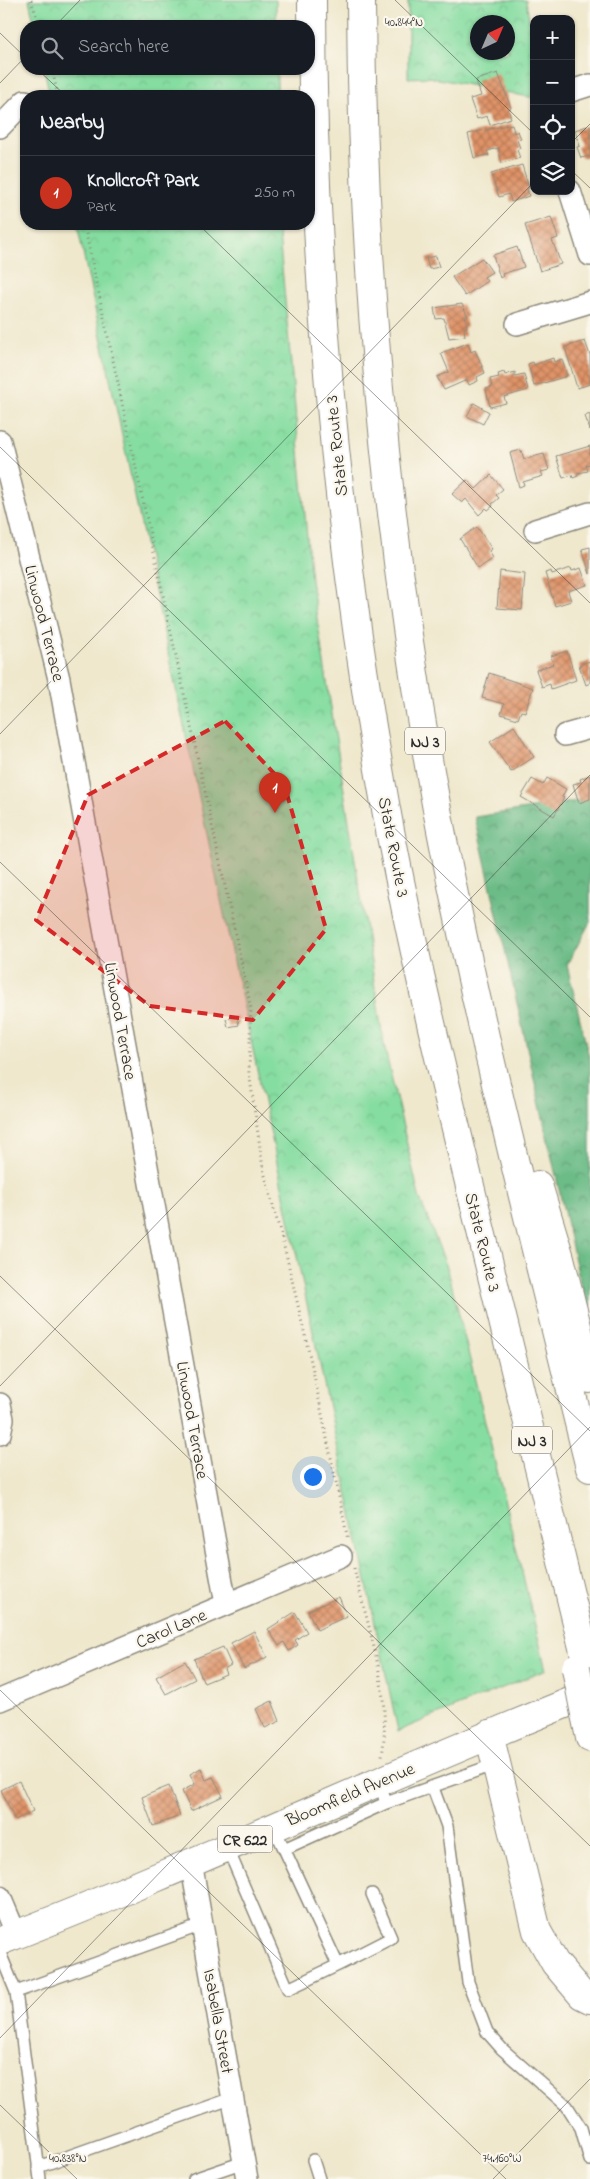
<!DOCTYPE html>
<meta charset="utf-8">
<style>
:root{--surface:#171b24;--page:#242831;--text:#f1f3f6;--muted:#9ea1a6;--line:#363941;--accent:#c8321e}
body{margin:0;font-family:"Indie Flower",sans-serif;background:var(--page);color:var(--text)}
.controls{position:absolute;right:15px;top:15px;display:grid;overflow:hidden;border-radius:10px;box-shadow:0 1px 4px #0004}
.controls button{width:45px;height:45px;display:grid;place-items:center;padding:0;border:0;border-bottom:1px solid var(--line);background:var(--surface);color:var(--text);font:25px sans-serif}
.compass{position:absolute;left:470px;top:15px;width:45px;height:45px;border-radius:50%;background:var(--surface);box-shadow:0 1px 4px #0004;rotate:44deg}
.you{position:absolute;left:312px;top:1476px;width:18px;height:18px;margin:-12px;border:4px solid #fff;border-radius:50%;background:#1a73e8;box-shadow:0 0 0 8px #1a73e833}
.badge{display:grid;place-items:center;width:32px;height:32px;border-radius:50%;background:var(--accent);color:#fff;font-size:16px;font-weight:700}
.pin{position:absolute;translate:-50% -41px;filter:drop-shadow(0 1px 2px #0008)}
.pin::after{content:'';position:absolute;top:26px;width:18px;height:15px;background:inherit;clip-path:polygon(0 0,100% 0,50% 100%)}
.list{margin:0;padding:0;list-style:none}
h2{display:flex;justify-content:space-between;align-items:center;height:65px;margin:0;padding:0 20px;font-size:21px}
h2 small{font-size:16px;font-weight:400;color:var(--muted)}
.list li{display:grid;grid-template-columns:32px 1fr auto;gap:15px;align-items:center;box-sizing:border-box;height:75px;padding:0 20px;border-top:1px solid var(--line)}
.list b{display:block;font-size:19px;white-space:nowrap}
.list p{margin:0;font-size:16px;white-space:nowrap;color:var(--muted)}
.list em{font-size:16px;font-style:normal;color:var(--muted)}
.icon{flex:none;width:28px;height:28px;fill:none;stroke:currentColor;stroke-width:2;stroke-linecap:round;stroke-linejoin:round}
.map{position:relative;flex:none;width:590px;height:2179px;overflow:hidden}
.search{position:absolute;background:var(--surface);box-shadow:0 1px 4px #0004;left:20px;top:20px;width:295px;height:55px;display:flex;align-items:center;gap:12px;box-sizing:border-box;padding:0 18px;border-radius:20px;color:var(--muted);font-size:19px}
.panel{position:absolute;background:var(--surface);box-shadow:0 1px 4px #0004;left:20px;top:90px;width:295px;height:140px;border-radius:20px}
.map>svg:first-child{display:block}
.forest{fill:url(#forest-crowns);stroke:#4c7459}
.park{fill:url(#park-crowns);stroke:#588466;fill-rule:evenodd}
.building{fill:url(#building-cross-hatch)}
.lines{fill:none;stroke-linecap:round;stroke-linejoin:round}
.service-casing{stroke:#8d8a7c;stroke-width:14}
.minor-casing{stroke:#8d8a7c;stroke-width:24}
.primary-casing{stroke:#8d8a7c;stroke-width:30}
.trunk-casing{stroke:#8d8a7c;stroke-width:30}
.path{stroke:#8d8a7c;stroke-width:3;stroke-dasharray:1 4;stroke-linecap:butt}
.service{stroke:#fff;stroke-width:11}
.minor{stroke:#fff;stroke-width:21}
.primary{stroke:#fff;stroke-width:28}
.trunk{stroke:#fff;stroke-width:28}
.trunk-bridge-casing{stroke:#8d8a7c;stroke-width:30;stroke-linecap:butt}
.trunk-bridge{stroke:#fff;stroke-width:28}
.marked{fill:#d62828;fill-opacity:0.2;stroke:#d62828;stroke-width:4;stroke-dasharray:10 6;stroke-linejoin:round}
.ticks{fill:none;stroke:#2b2b2b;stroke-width:1;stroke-opacity:0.45}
.labels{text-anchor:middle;stroke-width:4.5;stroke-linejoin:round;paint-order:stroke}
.shield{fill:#fbf7ec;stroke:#696865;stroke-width:1}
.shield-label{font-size:16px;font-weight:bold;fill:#2b2b2b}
.street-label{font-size:18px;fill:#2b2b2b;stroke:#fbf7ec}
.ticks-label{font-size:12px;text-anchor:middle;fill:#2b2b2b;stroke:#fbf7ec;stroke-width:4.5;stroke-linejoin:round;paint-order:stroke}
</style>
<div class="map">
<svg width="590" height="2179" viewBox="0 0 590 2179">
<defs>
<pattern id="forest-crowns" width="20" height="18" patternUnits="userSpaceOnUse" patternTransform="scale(1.25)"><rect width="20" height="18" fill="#6cbc87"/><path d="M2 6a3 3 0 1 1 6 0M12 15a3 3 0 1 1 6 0" fill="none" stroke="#59996f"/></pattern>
<pattern id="park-crowns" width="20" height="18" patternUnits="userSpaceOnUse" patternTransform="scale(1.25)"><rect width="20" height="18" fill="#86dda1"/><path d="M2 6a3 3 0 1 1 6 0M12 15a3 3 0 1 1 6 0" fill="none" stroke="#74be8b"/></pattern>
<pattern id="building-cross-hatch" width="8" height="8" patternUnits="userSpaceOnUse" patternTransform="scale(1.25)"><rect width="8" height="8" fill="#df9367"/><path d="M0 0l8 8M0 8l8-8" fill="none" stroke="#b57855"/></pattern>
</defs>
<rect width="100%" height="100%" fill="#fbf7ec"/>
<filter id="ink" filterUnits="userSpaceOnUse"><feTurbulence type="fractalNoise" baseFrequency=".02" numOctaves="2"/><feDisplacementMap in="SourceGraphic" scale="10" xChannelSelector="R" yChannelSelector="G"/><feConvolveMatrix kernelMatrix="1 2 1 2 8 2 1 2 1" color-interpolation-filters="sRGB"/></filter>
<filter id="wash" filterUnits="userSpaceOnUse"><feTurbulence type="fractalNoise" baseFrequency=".0096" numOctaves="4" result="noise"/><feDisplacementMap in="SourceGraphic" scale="20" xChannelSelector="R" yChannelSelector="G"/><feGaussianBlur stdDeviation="1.12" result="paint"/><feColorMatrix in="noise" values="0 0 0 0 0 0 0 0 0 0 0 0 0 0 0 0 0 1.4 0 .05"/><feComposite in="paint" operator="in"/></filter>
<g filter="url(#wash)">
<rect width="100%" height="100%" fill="#efe8cd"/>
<path class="forest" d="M590,799V922L567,965L590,1061V1327L475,817Z"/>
<path class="park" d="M29,0H276V26H35Z
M408,0H526L534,50V98L429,77L408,78ZM478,22H508V52H478Z
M44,69H277V96H50Z
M77,224H278L311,580L384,1045L419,1196L448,1270L546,1670L398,1731Z"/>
<g id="blocks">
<path class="building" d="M498,73L511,108L508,109L511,118L490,125L487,116L477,119L470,99L481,96L476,80Z
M512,124L514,133L518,131L521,139L517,140L520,148L517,150L520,158L502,163L498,148L487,151L489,156L487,155L474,158L468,134Z
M590,125V156L581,158L577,147L580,146L575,130Z
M522,165L529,188L527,189L529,196L511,202L509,194L499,197L491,174Z
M551,217L558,238L552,240L561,264L540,271L525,225Z
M517,247L524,267L502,274L503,276L500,278L493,255Z
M436,256L439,267L429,269L426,258Z
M482,258L492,272L484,277L487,281L465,296L452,277Z
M462,304L468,317H465L467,327L464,328L465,336L449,338L444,318L436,319L434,308Z
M585,341L590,355V384L577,388L565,347Z
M468,343L471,352L475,350L485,373L477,377L478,381L469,385L467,380L444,390L437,377L449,372L441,353Z
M553,358L554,362L562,359L567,376L534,386L528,364L533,362L534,365Z
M504,372L505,375L515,372V376L524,374L528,390L504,397L506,403L490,407L486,389L492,387L490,379L499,377L498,374Z
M474,403L489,412L483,424L467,416Z
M590,414V430L585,416Z
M590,446V464L586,465L588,471L578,473V476L573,478L572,475L563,478L556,456Z
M521,450L524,459L544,454L549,470L541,472L543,476L523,482L524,485L519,487L510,453Z
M491,475L503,489L496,495L499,498L492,504L493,506L488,510L486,508L479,515L466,499L462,503L452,494L467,480L476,489Z
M477,527L492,549L489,551L493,558L478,568L460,539Z
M590,547V574L582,549Z
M571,568L572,571L581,568L587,585L568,591L571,601L555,606L545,573L551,571L552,574Z
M500,571L525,574L522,610L497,608Z
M567,651L576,680L551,689L550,684L542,687L536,670L553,664L551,656Z
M590,661V683L586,685L579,665Z
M489,673L533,688L525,712L521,711L518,719L501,714L504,704L482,698Z
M514,726L534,757L511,772L490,742Z
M590,775V799L579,803L573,784L581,782L580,779Z
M547,778L566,789L562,797L564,798L554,816L521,797L532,779L543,785Z
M237,1017L239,1025L228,1027L226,1019Z
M339,1597L347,1616L317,1630L308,1611Z
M295,1612L307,1632L295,1640L298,1645L289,1651L284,1642L279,1646L268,1629Z
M254,1631L267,1657L244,1669L231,1643Z
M223,1647L231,1665L224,1669L226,1674L204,1683L194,1659Z
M185,1661L195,1679L166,1694L156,1677Z
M272,1701L280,1721L265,1728L256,1709Z
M201,1768L206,1780L213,1777L223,1796L191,1811L182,1791L195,1784L190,1774Z
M19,1781L33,1811L15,1820L1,1790Z
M169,1786L180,1816L153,1826L142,1797Z"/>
</g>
</g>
<g filter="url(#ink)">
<use href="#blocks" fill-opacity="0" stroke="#8d8a7c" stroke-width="1"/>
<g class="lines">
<defs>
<path id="service" d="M433,1788L447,1826L468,1982L487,2032L502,2049L567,2106L581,2128L590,2160
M386,1803L496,1764
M227,1847L288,1989L338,1965L274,1827
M284,1849L386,1803L379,1781
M0,1953L16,1992L202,1925
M338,1965L391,1938L372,1894
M16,1992L40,2179
M313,2160L319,2179
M38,2167L233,2098
M194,2179L244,2162"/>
<path id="minor" d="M571,91L590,85
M0,127L25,101
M570,191L590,255
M517,324L590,302
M0,441L59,679L226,1604
M535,530L590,513
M565,735L590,728
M0,1404L3,1419L0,1434
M0,1700L341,1556
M191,1862L247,2179
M0,1897L16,1935"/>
<path id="primary" d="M0,1941C199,1864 392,1772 590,1694"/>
<path id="trunk" d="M312,0C312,271 338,543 386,809C412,950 446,1088 480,1227C516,1376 553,1526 590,1676
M361,0C362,268 387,540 436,804C478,1027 536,1247 590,1468
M538,1185L560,1258L590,1379
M585,1714L590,1738
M489,1734L537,1931L555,1963L582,1995L590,1999"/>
</defs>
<use href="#service" class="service-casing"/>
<use href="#minor" class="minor-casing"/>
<use href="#primary" class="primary-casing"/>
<use href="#trunk" class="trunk-casing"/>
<path class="path" d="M31,0L40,26
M52,69L58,96
M84,224L251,1008L249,1072L263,1168L287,1258L312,1366L348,1540
M354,1568C368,1629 392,1692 382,1756"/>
<use href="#service" class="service"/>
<use href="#minor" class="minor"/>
<use href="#primary" class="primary"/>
<use href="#trunk" class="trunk"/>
<defs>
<path id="trunk-bridge" d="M576,1668L585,1714"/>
</defs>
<use href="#trunk-bridge" class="trunk-bridge-casing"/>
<use href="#trunk-bridge" class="trunk-bridge"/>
</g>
</g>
<path class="marked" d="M225,721L284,784L326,929L253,1020L150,1006L36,920L88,795Z"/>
<path class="ticks" d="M395,0L534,134M55,26L80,0M0,33L26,58M37,69L66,96M0,83L26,56M571,143L590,124M571,170L590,188M198,224L590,603M0,447L590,1017M0,734L534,182M0,862L590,1431M0,1276L590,1846M0,1386L590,775M0,1690L506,2179M0,2038L590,1427M0,2105L77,2179M493,2179L590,2079"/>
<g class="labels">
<g class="shield">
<rect x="405" y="727.5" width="40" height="27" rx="4"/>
<rect x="512" y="1426.5" width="40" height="27" rx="4"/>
<rect x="217.5" y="1825.5" width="55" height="27" rx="4"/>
</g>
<g class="shield-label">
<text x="425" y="747">NJ 3</text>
<text x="532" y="1446">NJ 3</text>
<text x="245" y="1845">CR 622</text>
</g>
<g class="street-label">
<text transform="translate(336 446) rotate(-96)" y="6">State Route 3</text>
<text transform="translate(45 623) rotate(76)" y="6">Linwood Terrace</text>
<text transform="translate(394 847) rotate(79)" y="6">State Route 3</text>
<text transform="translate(121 1021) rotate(80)" y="6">Linwood Terrace</text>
<text transform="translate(483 1242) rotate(76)" y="6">State Route 3</text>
<text transform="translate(193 1420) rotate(80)" y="6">Linwood Terrace</text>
<text transform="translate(171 1628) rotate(-23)" y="6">Carol Lane</text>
<text transform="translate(350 1794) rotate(-23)" y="6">Bloomfield Avenue</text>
<text transform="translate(219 2021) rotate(80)" y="6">Isabella Street</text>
</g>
</g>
<g class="ticks-label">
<text x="404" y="26">40.844°N</text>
<text x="502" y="2162">74.160°W</text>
<text x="68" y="2162">40.838°N</text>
</g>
</svg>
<div class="controls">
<button>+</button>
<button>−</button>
<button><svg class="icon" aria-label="locate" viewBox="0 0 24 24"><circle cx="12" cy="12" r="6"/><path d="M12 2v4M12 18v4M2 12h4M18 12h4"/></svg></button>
<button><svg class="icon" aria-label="layers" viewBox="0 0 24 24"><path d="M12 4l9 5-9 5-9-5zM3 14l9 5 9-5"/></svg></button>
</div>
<svg class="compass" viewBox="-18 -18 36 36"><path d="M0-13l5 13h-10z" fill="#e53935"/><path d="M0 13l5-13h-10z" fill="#9ea1a6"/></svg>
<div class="you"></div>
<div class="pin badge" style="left:275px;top:813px">1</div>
<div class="search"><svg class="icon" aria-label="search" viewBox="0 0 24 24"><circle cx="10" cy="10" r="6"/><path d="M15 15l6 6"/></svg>Search here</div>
<section class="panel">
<h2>Nearby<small></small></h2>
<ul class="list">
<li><span class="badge">1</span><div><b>Knollcroft Park</b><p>Park</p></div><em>250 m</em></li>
</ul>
</section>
</div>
